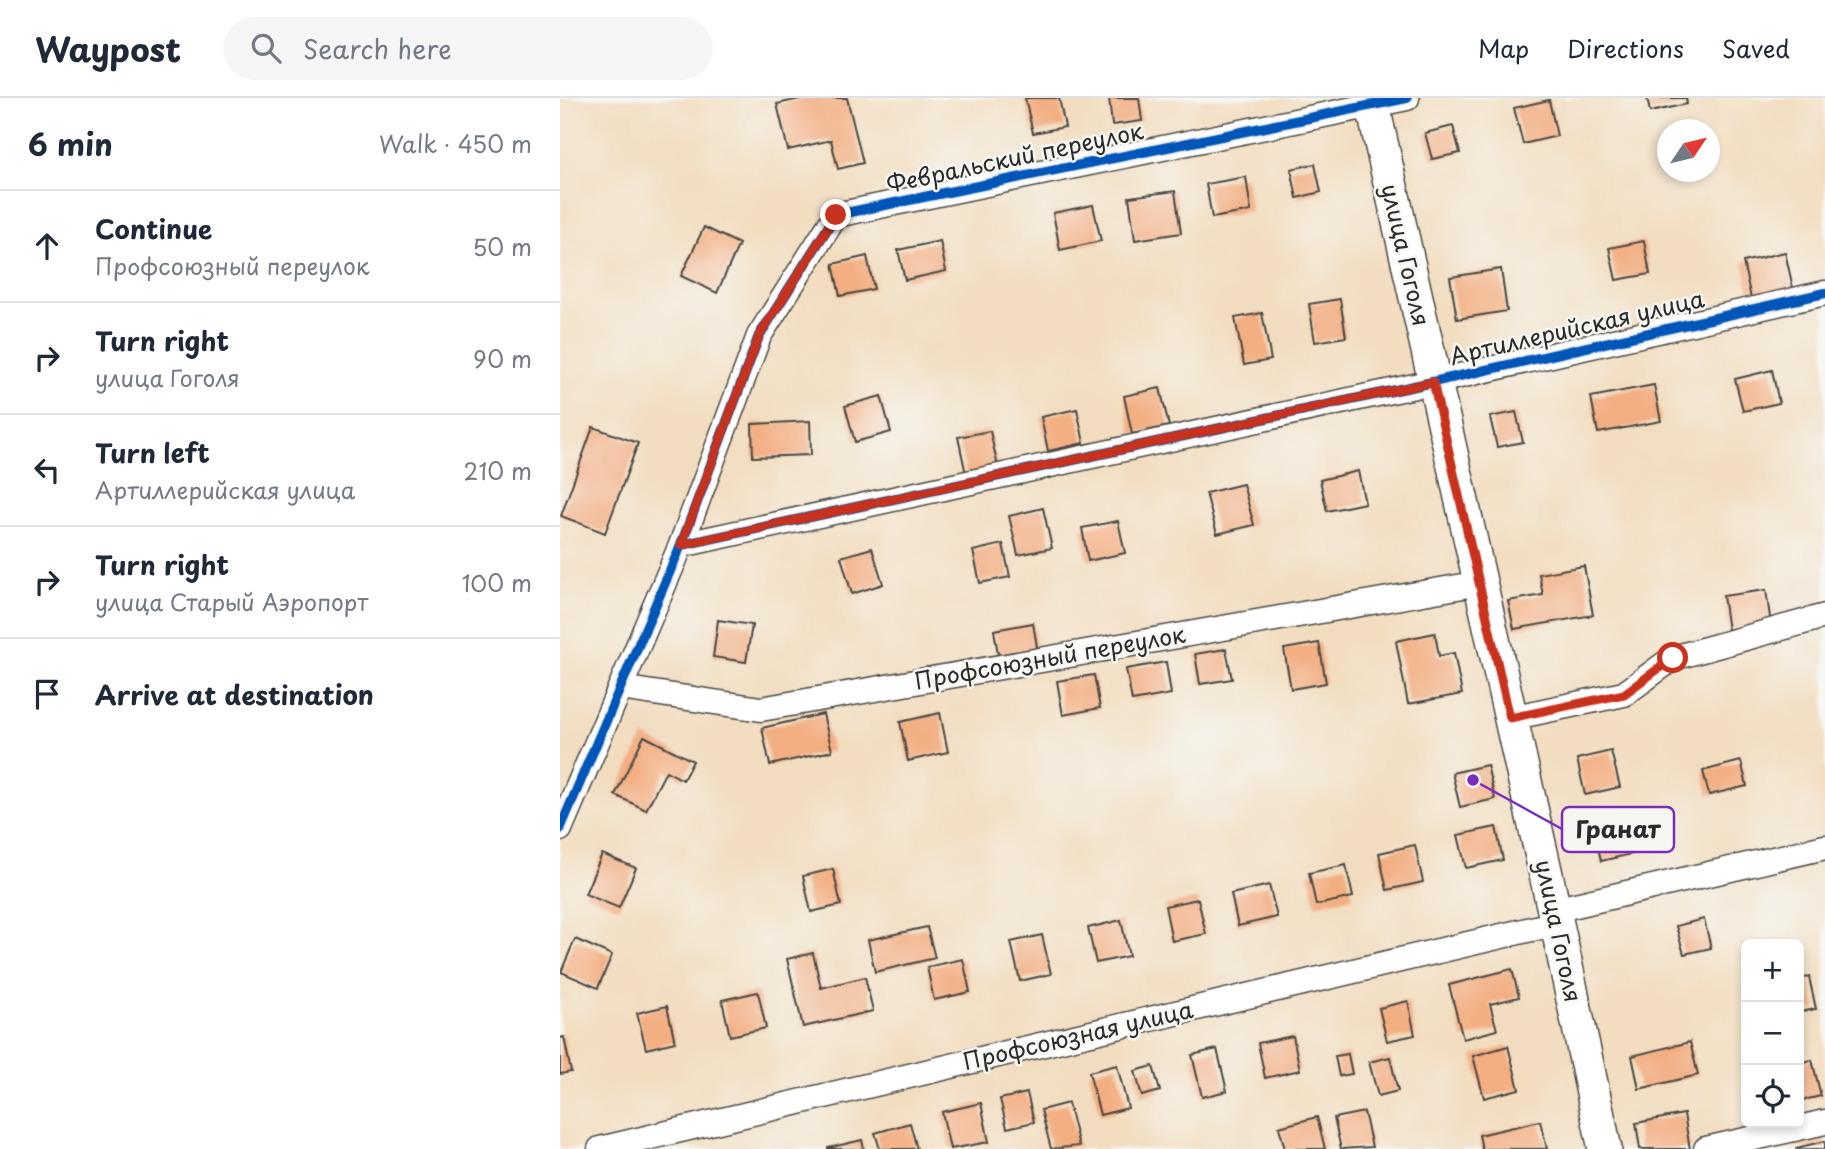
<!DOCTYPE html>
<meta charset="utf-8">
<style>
:root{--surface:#fff;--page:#f6f6f7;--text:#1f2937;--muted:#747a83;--line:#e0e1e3}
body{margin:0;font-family:"Playpen Sans",sans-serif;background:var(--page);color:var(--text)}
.controls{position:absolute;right:21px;bottom:21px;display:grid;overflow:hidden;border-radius:10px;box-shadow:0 4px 10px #0003}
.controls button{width:63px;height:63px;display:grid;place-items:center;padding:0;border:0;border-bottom:2px solid var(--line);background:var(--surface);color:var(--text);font:35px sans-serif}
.compass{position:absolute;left:1097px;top:21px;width:63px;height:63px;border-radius:50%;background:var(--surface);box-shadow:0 4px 10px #0003;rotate:55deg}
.stop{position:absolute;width:21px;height:21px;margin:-16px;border:5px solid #c8321e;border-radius:50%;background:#fff}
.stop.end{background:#c8321e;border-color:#fff;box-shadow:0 2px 7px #0008}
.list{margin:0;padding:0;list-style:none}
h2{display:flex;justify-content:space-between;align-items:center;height:91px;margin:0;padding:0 28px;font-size:30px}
h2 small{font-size:23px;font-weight:400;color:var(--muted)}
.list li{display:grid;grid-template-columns:46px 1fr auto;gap:21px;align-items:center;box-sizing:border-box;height:112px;padding:0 28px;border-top:2px solid var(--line)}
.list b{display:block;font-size:26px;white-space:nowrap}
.list p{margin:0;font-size:23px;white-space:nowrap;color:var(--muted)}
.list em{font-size:23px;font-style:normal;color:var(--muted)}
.icon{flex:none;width:38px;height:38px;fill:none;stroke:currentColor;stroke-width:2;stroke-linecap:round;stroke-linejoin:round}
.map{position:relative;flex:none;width:1265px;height:1051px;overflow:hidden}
header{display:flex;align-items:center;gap:42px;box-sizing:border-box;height:98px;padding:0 35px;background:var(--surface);border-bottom:2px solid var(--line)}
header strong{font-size:33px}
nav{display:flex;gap:38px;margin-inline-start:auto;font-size:24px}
.search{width:490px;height:63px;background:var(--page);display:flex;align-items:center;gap:18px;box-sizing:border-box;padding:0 24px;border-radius:38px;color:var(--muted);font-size:26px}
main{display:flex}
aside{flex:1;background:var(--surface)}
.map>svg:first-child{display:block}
.building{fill:#f3ae82}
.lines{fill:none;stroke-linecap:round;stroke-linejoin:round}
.minor-casing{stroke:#494641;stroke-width:27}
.secondary-casing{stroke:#494641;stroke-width:36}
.minor{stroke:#fff;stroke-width:24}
.secondary{stroke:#fff;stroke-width:33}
.cycleway-casing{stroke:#f6f6f2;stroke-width:15}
.cycleway{stroke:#0057b8;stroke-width:10}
.route{stroke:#c8321e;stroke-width:9}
.labels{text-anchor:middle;stroke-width:5;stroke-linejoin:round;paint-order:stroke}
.street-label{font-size:23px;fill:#2b2b2b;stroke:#f6f6f2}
.leader{fill:none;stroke:#7b2cbf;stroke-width:2.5}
.callout-dot{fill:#7b2cbf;stroke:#f6f6f2;stroke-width:2.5}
.callout{fill:#f6f6f2;stroke:#7b2cbf;stroke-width:2.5}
.callout-label{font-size:24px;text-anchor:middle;font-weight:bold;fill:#2b2b2b}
</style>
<header>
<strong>Waypost</strong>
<div class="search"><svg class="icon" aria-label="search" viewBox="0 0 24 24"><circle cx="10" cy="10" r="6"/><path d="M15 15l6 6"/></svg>Search here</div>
<nav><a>Map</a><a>Directions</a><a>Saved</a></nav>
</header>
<main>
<aside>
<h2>6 min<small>Walk · 450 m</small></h2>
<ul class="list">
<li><svg class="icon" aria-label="ahead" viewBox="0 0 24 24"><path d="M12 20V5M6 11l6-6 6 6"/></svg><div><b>Continue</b><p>Профсоюзный переулок</p></div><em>50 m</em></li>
<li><svg class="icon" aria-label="right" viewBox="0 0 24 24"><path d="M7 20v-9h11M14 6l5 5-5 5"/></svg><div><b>Turn right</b><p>улица Гоголя</p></div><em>90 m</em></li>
<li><svg class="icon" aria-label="left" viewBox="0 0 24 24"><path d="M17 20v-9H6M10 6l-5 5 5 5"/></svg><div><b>Turn left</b><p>Артиллерийская улица</p></div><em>210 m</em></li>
<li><svg class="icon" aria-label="right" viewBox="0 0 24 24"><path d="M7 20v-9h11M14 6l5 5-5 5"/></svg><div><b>Turn right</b><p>улица Старый Аэропорт</p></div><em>100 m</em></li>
<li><svg class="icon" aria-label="arrive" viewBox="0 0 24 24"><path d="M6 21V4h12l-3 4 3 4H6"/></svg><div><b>Arrive at destination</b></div></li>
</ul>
</aside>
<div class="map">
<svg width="1265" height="1051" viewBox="0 0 1265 1051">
<rect width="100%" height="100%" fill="#f6f6f2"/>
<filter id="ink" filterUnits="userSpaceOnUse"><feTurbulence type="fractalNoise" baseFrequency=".0143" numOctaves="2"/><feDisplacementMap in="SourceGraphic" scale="14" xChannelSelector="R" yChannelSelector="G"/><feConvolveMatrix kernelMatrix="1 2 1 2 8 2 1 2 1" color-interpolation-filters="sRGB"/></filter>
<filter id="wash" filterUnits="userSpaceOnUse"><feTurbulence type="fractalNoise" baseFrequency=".00686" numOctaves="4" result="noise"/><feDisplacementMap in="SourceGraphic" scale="28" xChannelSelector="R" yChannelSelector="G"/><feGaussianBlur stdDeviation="1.57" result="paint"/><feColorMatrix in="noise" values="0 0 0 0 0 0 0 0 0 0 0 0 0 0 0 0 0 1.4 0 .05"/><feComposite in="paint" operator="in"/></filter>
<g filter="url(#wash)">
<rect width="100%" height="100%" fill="#f2ddc0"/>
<g id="blocks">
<path class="building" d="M244,0H287L303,65L278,71L271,42L228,52L217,6Z
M465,0H499L505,29L473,35Z
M549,0H579L582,23L552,27Z
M1087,0H1126L1127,6L1090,14Z
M989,2L997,38L963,46L954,10Z
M893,28L900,55L872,61L865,35Z
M755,66L761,94L737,100L731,71Z
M686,79L691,113L652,120L646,86Z
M615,93L621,135L575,142L569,99Z
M533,107L541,143L500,152L493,115Z
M144,129L179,146L157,195L121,178Z
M380,143L386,173L345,182L338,152Z
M1084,143L1090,176L1056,182L1049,150Z
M1225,154L1233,190L1191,200L1183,164Z
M307,158L314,191L280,198L273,166Z
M941,171L947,213L897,221L890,179Z
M780,201L786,239L755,244L749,206Z
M702,215L711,262L684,267L675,220Z
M1212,272L1219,305L1183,313L1175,281Z
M1094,287L1101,323L1038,335L1031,299Z
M600,290L609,328L572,336L564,298Z
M321,298L331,334L295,344L285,308Z
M517,311L524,345L488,353L481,319Z
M956,314L963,344L937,349L930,319Z
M250,323L251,357L193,359L192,326Z
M33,329L78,345L45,435L1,418Z
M430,333L438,369L406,376L398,339Z
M798,373L805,405L767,413L760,382Z
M683,386L694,427L657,436L646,395Z
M483,410L492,450L458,457L449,418Z
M558,423L565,455L528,463L522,430Z
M443,446L450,479L420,485L413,453Z
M312,450L323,486L292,496L281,459Z
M1024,468L1033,517L954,531L948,503L983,497L979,476Z
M1206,492L1211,526L1168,532L1163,498Z
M158,522L192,527L186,564L153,559Z
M473,525L479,561L440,568L434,532Z
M875,535L879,558L894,555L902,596L848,606L836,543Z
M759,545L766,585L731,591L724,551Z
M666,551L672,581L640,586L635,556Z
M606,564L611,596L572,603L566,571Z
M534,577L540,610L503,617L497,583Z
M380,615L388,654L348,663L340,624Z
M263,616L272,653L210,667L202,630Z
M84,638L133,663L123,682L106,673L86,712L55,697Z
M1051,653L1060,689L1025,697L1017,661Z
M1181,663L1187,688L1149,697L1143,673Z
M927,667L935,701L900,709L892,675Z
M1072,721L1080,754L1041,763L1034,730Z
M936,729L943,762L906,770L898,737Z
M855,747L863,784L827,792L819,755Z
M42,756L76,770L59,810L25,796Z
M786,767L793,799L756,807L749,775Z
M273,771L281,807L251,814L243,778Z
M709,787L717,819L678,828L671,796Z
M638,801L646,836L612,843L605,808Z
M1144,821L1151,850L1124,856L1116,828Z
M561,822L569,858L536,865L528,830Z
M367,829L375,860L315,874L308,842Z
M482,837L491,876L460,883L451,844Z
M15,841L52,857L38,890L1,874Z
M253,855L261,890L305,879L313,913L243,929L227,861Z
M403,861L410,894L374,902L367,869Z
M952,871L959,899L930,906L937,932L903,941L889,887Z
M1249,879L1256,911L1239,914V881Z
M198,894L206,930L170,938L162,902Z
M848,903L855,937L827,943L819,910Z
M107,908L115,944L86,951L77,915Z
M733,938L740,972L705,980L698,945Z
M4,939L11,974L0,976V940Z
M1130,944L1138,977L1079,991L1072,958Z
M948,948L959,991L924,1000L913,958Z
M657,951L667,993L642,999L632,957Z
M788,956L792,976L779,978L775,958Z
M830,959L838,993L818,998L809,964Z
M1252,962L1261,998L1239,1003V965Z
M557,967L568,1010L540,1017L529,974Z
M593,968L600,993L582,998L575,973Z
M467,995L474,1024L447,1030L440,1001Z
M421,1005L429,1044L390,1051L382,1014Z
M508,1005L519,1048L491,1051L481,1012Z
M804,1014L812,1049L781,1051L774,1020Z
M1124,1016L1130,1051H1080L1076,1025Z
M757,1019L765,1051H725L719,1029Z
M980,1023L987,1051H922L919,1037Z
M350,1025L357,1051H320L315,1035Z
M302,1042L304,1051H268V1050Z
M1265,1043V1051H1236V1050Z"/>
</g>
</g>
<g filter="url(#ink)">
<use href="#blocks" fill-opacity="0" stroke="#494641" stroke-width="2"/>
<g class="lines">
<defs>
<path id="minor" d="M121,447L873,284L1265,195
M60,590L201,611L920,485
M950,620L1064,596L1113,560L1265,518
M0,731L121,447L199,238L276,117L847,0
M994,812L1265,749
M40,1051L997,825
M1146,1051L1265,1024"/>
<path id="secondary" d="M811,0L994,812L1045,1051"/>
</defs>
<use href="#minor" class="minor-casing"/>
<use href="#secondary" class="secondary-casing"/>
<use href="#minor" class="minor"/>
<use href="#secondary" class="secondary"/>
<defs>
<path id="cycleway" d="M121,447L873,284L1265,195
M0,731L121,447L199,238L276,117L847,0"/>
</defs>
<use href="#cycleway" class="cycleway-casing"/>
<use href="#cycleway" class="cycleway"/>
</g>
</g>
<g class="lines" filter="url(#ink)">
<path class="route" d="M276,117L199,238L121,447L873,284L950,620L1064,596L1113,560"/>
</g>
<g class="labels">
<g class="street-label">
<text transform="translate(455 60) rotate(-12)" y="8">Февральский переулок</text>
<text transform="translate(845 157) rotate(77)" y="8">улица Гоголя</text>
<text transform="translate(1017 230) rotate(-13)" y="8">Артиллерийская улица</text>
<text transform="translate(490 560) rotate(-10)" y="8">Профсоюзный переулок</text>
<text transform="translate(998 833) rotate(78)" y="8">улица Гоголя</text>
<text transform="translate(518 938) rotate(-13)" y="8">Профсоюзная улица</text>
</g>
</g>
<path class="leader" d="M913 682L1002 731"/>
<circle class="callout-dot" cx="913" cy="682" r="7"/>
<rect class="callout" x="1002" y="709" width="112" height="45" rx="7"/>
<g class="callout-label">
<text x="1058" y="740">Гранат</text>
</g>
</svg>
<div class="controls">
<button>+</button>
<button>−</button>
<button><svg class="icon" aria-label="locate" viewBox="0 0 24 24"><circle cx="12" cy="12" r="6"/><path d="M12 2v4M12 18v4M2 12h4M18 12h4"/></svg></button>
</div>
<svg class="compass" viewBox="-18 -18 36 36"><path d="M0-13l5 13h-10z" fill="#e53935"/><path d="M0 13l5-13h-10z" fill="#747a83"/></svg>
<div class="stop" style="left:1113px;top:560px"></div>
<div class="stop end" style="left:276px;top:117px"></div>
</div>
</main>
